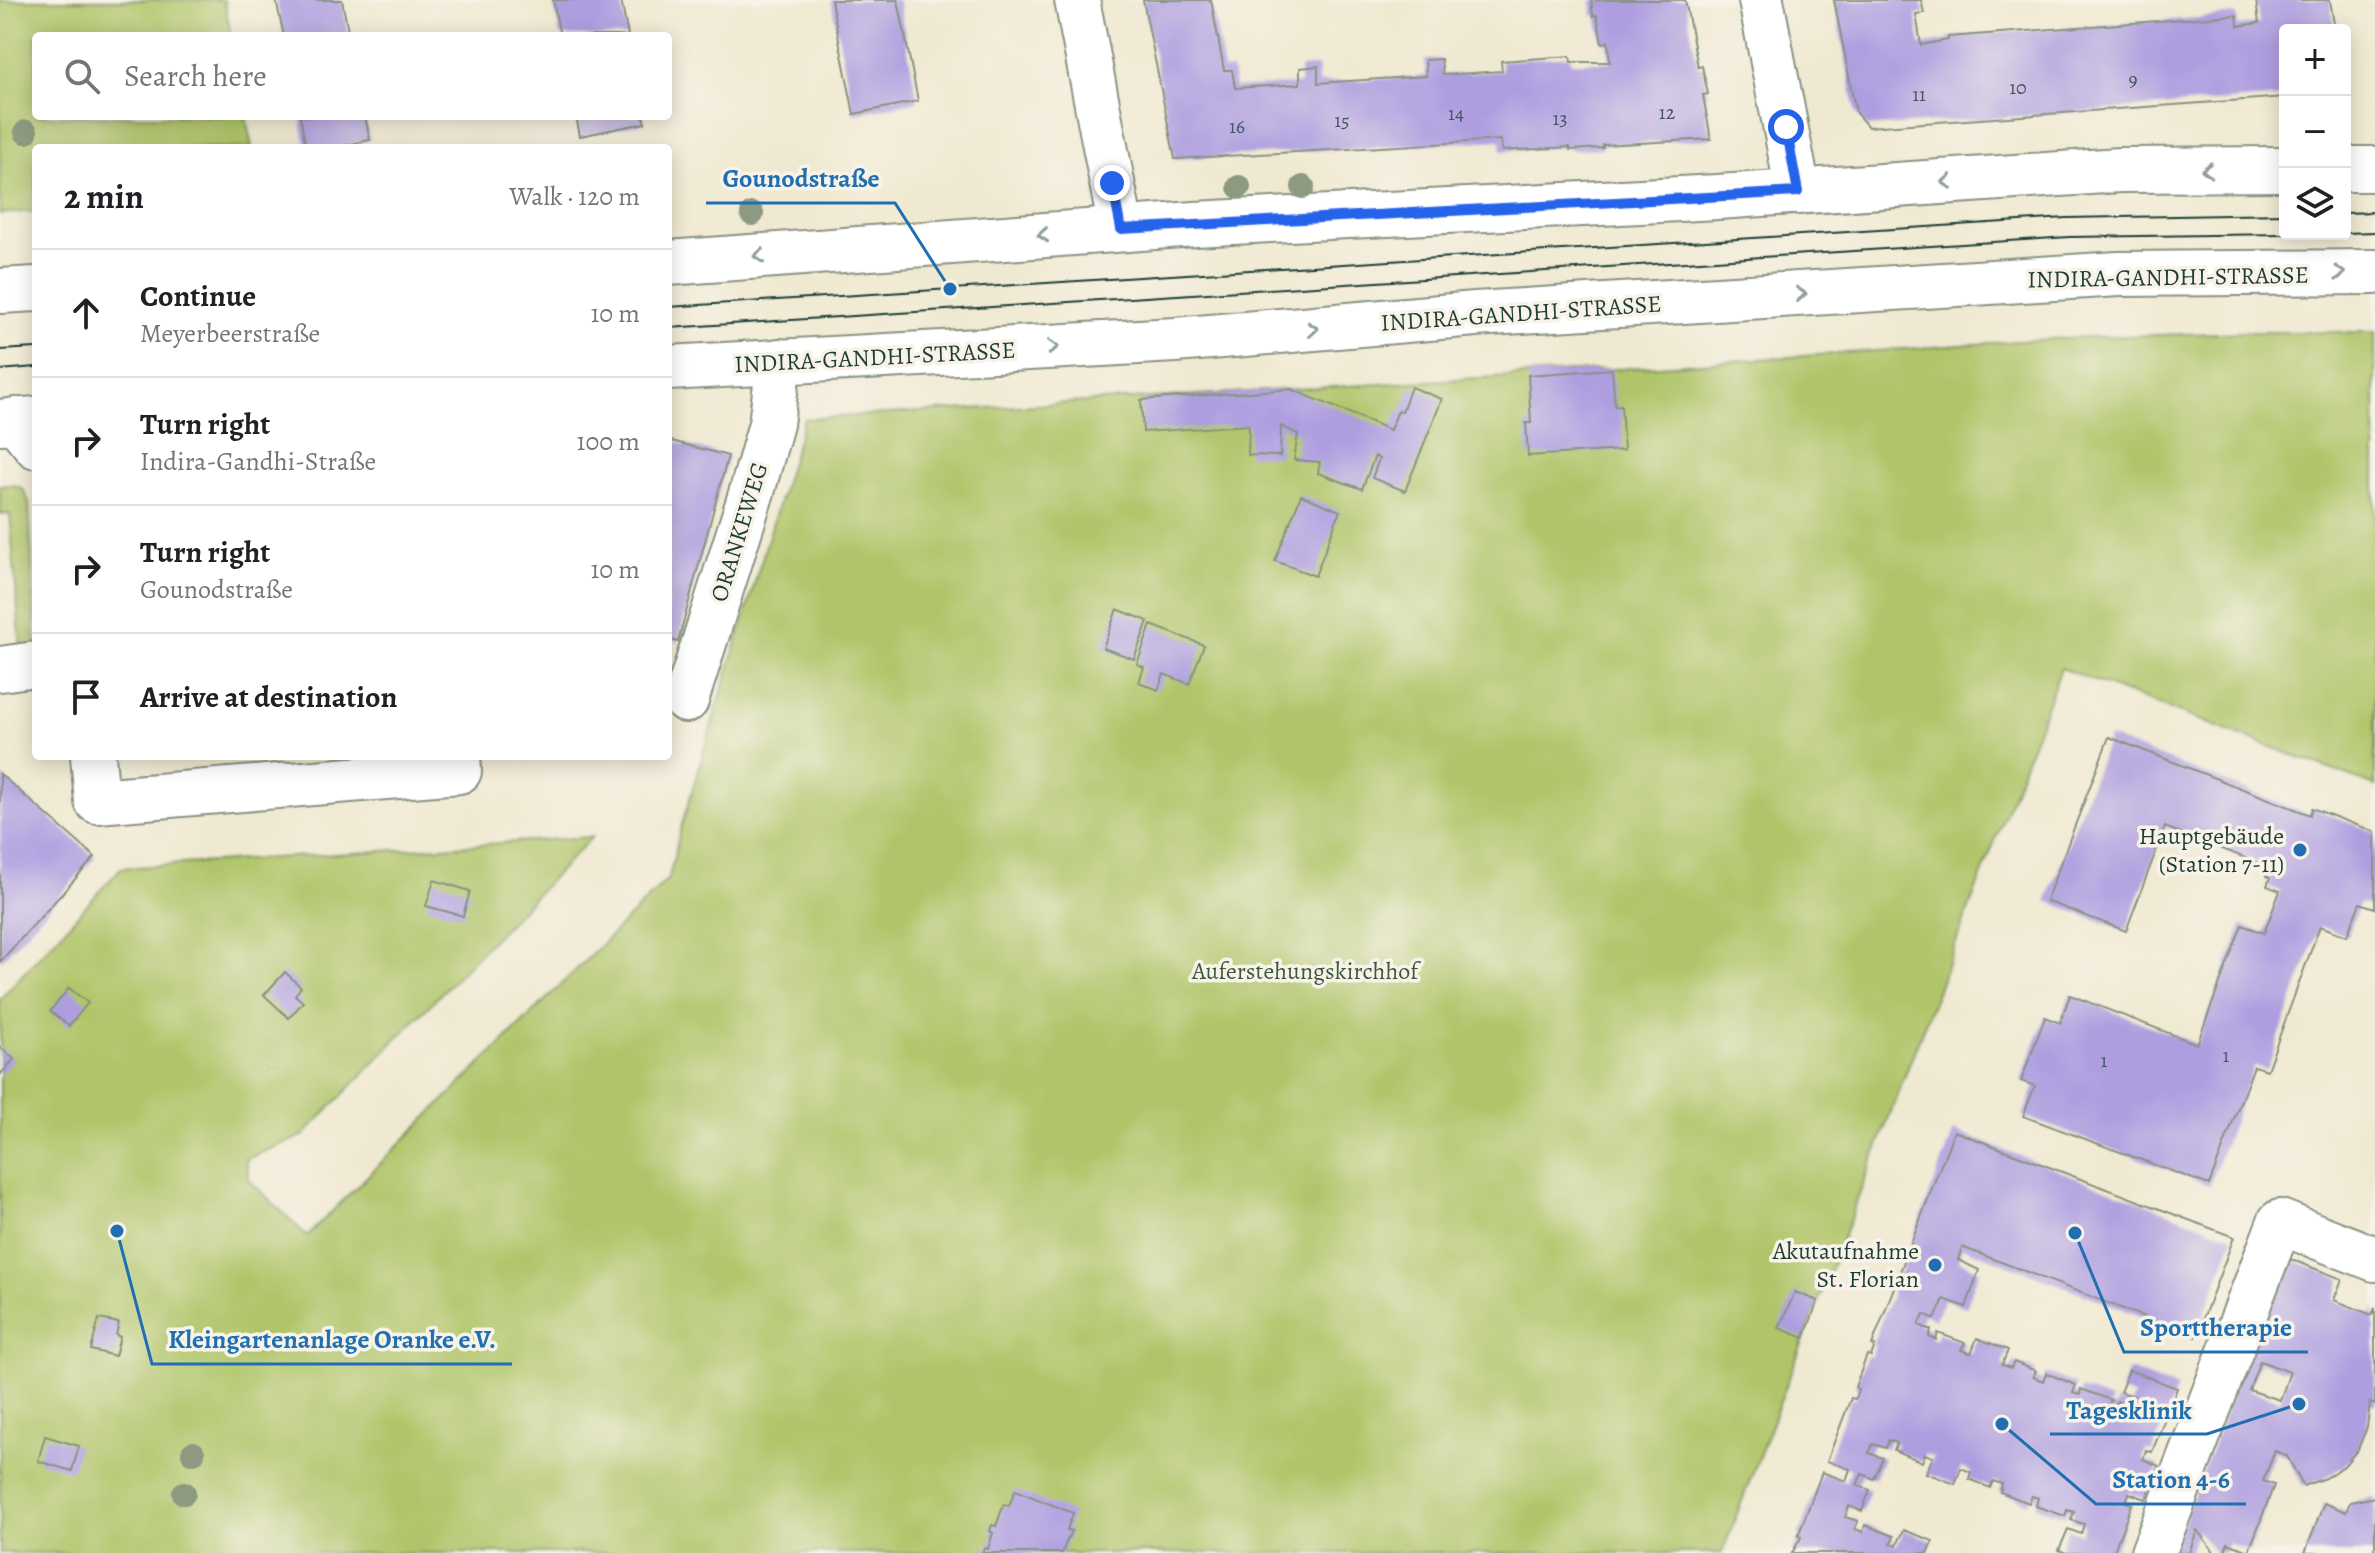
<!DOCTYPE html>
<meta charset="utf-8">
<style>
:root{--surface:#fff;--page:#f2f2f2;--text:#202124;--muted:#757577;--line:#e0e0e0}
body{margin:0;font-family:Alegreya,serif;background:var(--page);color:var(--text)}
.controls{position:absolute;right:24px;top:24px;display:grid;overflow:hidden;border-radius:8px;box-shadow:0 4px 20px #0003}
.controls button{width:72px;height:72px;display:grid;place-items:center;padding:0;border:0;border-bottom:2px solid var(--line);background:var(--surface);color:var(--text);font:40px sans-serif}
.stop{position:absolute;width:24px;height:24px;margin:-18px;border:6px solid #2563eb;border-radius:50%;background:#fff}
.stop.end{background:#2563eb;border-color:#fff;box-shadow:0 2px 8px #0008}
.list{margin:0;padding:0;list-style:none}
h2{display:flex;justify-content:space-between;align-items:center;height:104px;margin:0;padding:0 32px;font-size:34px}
h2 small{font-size:26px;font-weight:400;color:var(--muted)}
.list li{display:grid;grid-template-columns:52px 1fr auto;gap:24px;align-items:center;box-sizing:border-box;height:128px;padding:0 32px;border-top:2px solid var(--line)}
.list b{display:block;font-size:30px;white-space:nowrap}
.list p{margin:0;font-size:26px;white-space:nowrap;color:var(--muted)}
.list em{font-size:26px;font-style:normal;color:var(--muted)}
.icon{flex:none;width:44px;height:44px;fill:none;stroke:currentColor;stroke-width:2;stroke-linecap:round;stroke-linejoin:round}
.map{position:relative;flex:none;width:2375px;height:1553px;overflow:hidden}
.search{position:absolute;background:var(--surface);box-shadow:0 4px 20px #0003;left:32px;top:32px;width:640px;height:88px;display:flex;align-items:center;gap:20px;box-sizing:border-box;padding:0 28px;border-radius:8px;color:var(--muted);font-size:30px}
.panel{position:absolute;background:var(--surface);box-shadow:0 4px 20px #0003;left:32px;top:144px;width:640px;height:616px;border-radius:8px}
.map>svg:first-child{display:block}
.green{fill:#b0c569;stroke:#68814e;stroke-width:2}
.building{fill:#ae9ee0;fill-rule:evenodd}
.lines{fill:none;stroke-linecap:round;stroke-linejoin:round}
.minor-casing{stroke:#889382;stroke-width:48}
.major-casing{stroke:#889382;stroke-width:48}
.minor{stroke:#fff;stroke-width:44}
.major{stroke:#fff;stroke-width:44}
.tram{stroke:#1f3d34;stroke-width:2}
.tree{fill:#8d9981}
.oneway{stroke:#8f9e9a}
.route{stroke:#2563eb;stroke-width:10}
.poi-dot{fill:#1f6fb2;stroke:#f7f3e8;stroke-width:3}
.labels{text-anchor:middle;stroke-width:7;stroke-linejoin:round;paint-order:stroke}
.number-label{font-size:20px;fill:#43555f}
.street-label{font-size:24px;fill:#1f3d34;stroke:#f7f3e8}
.poi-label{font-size:24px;fill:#1f3d34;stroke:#f7f3e8;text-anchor:end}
.park-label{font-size:24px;fill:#3c583f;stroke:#f7f3e8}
.leader{fill:none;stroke:#1f6fb2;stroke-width:3}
.callout-dot{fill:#1f6fb2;stroke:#f7f3e8;stroke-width:3}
.callout-label{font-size:26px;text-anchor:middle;font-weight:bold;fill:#1f6fb2;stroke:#f7f3e8;stroke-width:7;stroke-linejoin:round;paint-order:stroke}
</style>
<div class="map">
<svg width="2375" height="1553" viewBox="0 0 2375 1553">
<rect width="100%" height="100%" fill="#f7f3e8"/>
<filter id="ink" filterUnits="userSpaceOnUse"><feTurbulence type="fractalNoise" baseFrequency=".0125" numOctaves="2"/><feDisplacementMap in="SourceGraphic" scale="16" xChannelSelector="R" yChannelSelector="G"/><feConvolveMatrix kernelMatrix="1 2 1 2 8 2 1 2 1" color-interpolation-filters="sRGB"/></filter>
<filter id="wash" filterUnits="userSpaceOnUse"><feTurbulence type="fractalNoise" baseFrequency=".006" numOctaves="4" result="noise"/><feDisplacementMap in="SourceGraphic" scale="32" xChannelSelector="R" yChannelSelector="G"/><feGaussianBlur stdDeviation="1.8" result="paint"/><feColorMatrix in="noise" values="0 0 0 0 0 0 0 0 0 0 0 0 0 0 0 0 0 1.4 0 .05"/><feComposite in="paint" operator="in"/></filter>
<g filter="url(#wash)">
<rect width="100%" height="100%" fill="#f0e9d1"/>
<path class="green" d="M0,0H224L231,36H36V116H246L252,148H36V211L0,214Z
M2248,332H2375V786L2061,668L1722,1553H0V999L121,868L592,837L303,1136L246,1159L249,1180L307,1236L669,878L680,831L804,419L1528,375L2064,338Z
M0,485H14L23,489L29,502L36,650H21L10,514H0Z"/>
<g id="blocks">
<path class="building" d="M276,0H342L349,36H284Z
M553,0H621L628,36H560Z
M831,0H898L918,101L854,114Z
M1143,0H1211L1224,70H1232L1235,88L1300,84V68L1318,66V83L1426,76L1425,60L1441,59L1443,75L1502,71L1501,61L1570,56L1571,62H1610L1608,42L1602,43L1597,15L1593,16L1591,0H1685L1698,67L1702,66L1708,94L1703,95L1711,139L1603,145V148L1570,150V147L1502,151L1501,140L1175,159Z
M1834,0H1921L1924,13L1916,14L1921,45L1948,40V37L2237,15L2238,26L2259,23L2256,0H2330L2335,30H2285V97L1868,127L1856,113Z
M300,116H365L370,140L332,148H306Z
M576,116H643L645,123L580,136Z
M1612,369L1615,406L1621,405L1624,450L1528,456L1526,423H1531L1528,375Z
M1411,387L1442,399L1405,491L1372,478L1379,459L1375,456L1362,489L1318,473L1320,462L1294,460L1298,434L1281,426L1280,456L1248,455L1249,425L1143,432L1141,400L1291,389L1390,430L1398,411H1402Z
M668,440L728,456L678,642L668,639Z
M1301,495L1340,511L1315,576L1275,561Z
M1117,609L1148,621L1134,659L1103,648Z
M1151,625L1204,645L1189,684L1164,674L1158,690L1139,682L1144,667L1137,664Z
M2109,737L2310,815L2312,808L2375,832V908L2360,903L2347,936L2320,926L2267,1070L2254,1066L2209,1185L2023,1116L2035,1086L2021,1081L2045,1017L2060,1023L2070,995L2197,1044L2242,925L2264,933L2280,891L2267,886L2270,878L2266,876L2269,867L2165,827L2126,931L2046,901Z
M0,774L95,857L0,962Z
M434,880L470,891L463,916L426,906Z
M285,972L301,987L295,995L303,1002L289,1018L264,995Z
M69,988L88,1003L69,1026L50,1011Z
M0,1047L14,1059L0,1075Z
M1954,1131L2234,1237L2196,1337L1962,1247L1958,1260L1979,1270L1966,1307L1944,1299L1935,1319L1924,1314L1919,1325L1931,1330L1929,1337L1936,1340L1938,1333L1965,1343L1961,1350L1971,1353L1977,1338L2008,1350L2002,1365L2011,1368L2014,1362L2036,1371L2033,1377L2043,1381L2046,1373L2076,1385L2073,1393L2080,1395L2081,1389L2111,1400L2109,1406L2114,1408L2117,1401L2130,1406L2134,1396L2120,1392L2129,1370L2177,1388L2152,1452L2146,1450L2143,1459L2159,1466L2146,1499L2129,1493L2126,1502L2132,1504L2113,1553H2066L2059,1550L2068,1529L2081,1534L2084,1524L2071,1520L2074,1512L2067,1510L2065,1516L2036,1506L2038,1498L2032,1496L2029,1503L2000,1492L2002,1484L1993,1481L1990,1488L1969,1479L1971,1472L1961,1468L1955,1484L1926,1473L1933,1457L1925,1454L1922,1462L1894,1450L1897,1443L1889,1440L1886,1448L1873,1444L1869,1453L1883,1458L1874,1479L1862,1474L1857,1485L1870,1490L1862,1511L1849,1506L1845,1517L1858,1521L1855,1529L1863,1532L1865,1525L1894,1536L1891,1543L1897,1545L1904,1530L1933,1541L1928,1553H1792L1801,1537L1798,1536L1822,1472L1846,1481L1850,1469L1827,1461L1851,1398L1855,1399L1858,1389L1855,1387L1867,1355L1871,1356L1875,1346L1872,1345Z
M2285,1257L2342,1279L2334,1300L2372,1315L2375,1308V1405L2370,1403L2367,1427L2358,1449L2344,1466L2325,1478L2303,1486L2287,1456L2275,1451L2263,1481L2274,1485L2249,1551L2228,1543L2224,1553H2215L2197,1530L2189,1553H2171ZM2260,1361L2290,1372L2280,1400L2249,1390Z
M1795,1292L1818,1301L1804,1338L1779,1328Z
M99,1319L119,1323L116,1335L120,1337L115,1356L91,1350Z
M45,1436L79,1446L72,1471L38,1461Z
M1015,1490L1073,1513L1067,1530L1071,1531L1062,1553H982L984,1548L988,1549L993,1533L990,1531L992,1525L996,1526L1004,1504L1009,1506Z
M2375,1497V1553H2305L2324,1503L2346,1512L2350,1502Z"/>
</g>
</g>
<g filter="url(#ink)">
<use href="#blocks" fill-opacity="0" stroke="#889382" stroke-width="2"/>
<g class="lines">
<defs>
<path id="minor" d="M1077,0L1121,229
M1761,0L1798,192
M15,420L36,446
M0,669L36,664
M686,700L753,488L771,424L779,361
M93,756L97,801L459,771L458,756
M2153,1553L2280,1222L2375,1259"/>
<path id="major" d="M2345,169H2375
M668,263L1195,224L1718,197L2120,170L2285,169
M0,291L36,289
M668,368L1175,340L1475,314L2119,274L2375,272
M0,422L36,419"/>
</defs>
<use href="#minor" class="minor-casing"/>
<use href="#major" class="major-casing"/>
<use href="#minor" class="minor"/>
<use href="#major" class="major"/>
<path class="tram" d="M2345,213L2375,212
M2345,233L2375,232
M668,307L2066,218L2285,214
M668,328L2069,237L2285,234
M0,350L36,348
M0,370L36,367"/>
</g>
<g class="tree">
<circle cx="26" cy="132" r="12"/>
<circle cx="1239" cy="187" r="12"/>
<circle cx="1303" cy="187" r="12"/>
<circle cx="752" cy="214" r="12"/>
<circle cx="193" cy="1453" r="12"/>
<circle cx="184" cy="1493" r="12"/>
</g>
<defs><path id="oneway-chevron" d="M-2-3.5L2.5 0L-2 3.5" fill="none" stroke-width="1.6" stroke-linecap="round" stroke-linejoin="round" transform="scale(2)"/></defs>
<g class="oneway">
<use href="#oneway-chevron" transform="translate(2207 170) rotate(180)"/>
<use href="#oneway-chevron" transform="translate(1947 182) rotate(176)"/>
<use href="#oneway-chevron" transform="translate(1043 235) rotate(175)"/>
<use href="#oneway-chevron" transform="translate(759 256) rotate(176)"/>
<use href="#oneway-chevron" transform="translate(2340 273)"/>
<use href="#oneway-chevron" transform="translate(1801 294) rotate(-4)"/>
<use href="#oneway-chevron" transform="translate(1313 329) rotate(-5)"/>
<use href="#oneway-chevron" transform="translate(1053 347) rotate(-3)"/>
</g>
</g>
<g class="lines" filter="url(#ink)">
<path class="route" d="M1112,183L1121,229L1798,192L1786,127"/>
</g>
<g class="poi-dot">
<circle cx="2300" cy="850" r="8"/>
<circle cx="1935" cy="1265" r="8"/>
</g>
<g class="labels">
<g class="number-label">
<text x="2133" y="86">9</text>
<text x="2018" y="94">10</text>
<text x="1919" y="101">11</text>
<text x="1667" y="119">12</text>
<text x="1456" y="120">14</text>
<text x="1560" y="125">13</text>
<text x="1342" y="127">15</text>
<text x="1237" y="133">16</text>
<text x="2226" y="1062">1</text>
<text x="2104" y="1067">1</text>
</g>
<g class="street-label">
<text transform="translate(2168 277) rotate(-1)" y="8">INDIRA-GANDHI-STRASSE</text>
<text transform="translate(1521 313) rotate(-4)" y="8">INDIRA-GANDHI-STRASSE</text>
<text transform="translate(875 357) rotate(-3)" y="8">INDIRA-GANDHI-STRASSE</text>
<text transform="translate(739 532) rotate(-73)" y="8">ORANKEWEG</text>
</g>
<g class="poi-label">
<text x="2284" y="844">Hauptgebäude<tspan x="2284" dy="28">(Station 7-11)</tspan></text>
<text x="1919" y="1259">Akutaufnahme<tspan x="1919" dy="28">St. Florian</tspan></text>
</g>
<g class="park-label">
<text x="1305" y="979">Auferstehungskirchhof</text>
</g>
</g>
<path class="leader" d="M950 289L895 203H706M2075 1233L2124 1352H2308M117 1231L152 1364H512M2299 1404L2207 1434H2050M2002 1424L2096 1504H2246"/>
<g class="callout-dot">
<circle cx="950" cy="289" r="8"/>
<circle cx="2075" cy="1233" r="8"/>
<circle cx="117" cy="1231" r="8"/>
<circle cx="2299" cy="1404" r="8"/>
<circle cx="2002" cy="1424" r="8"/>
</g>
<g class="callout-label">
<text x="801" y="187">Gounodstraße</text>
<text x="2216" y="1336">Sporttherapie</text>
<text x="332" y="1348">Kleingartenanlage Oranke e.V.</text>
<text x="2129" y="1419">Tagesklinik</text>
<text x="2171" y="1488">Station 4-6</text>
</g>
</svg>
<div class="controls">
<button>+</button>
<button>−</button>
<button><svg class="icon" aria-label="layers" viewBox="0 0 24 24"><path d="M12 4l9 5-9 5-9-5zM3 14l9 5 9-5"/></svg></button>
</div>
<div class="stop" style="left:1786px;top:127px"></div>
<div class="stop end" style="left:1112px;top:183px"></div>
<div class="search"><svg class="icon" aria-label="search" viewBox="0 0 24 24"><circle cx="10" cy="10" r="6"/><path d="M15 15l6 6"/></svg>Search here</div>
<section class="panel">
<h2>2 min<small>Walk · 120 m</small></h2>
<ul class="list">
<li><svg class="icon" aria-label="ahead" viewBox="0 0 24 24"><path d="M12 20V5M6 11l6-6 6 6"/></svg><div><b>Continue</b><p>Meyerbeerstraße</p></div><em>10 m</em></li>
<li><svg class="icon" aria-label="right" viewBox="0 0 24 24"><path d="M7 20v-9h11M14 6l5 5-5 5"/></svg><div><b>Turn right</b><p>Indira-Gandhi-Straße</p></div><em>100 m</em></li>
<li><svg class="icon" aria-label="right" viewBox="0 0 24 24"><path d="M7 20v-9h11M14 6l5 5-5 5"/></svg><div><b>Turn right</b><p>Gounodstraße</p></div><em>10 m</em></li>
<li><svg class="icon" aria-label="arrive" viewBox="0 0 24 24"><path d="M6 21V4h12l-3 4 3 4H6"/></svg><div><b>Arrive at destination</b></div></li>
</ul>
</section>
</div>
